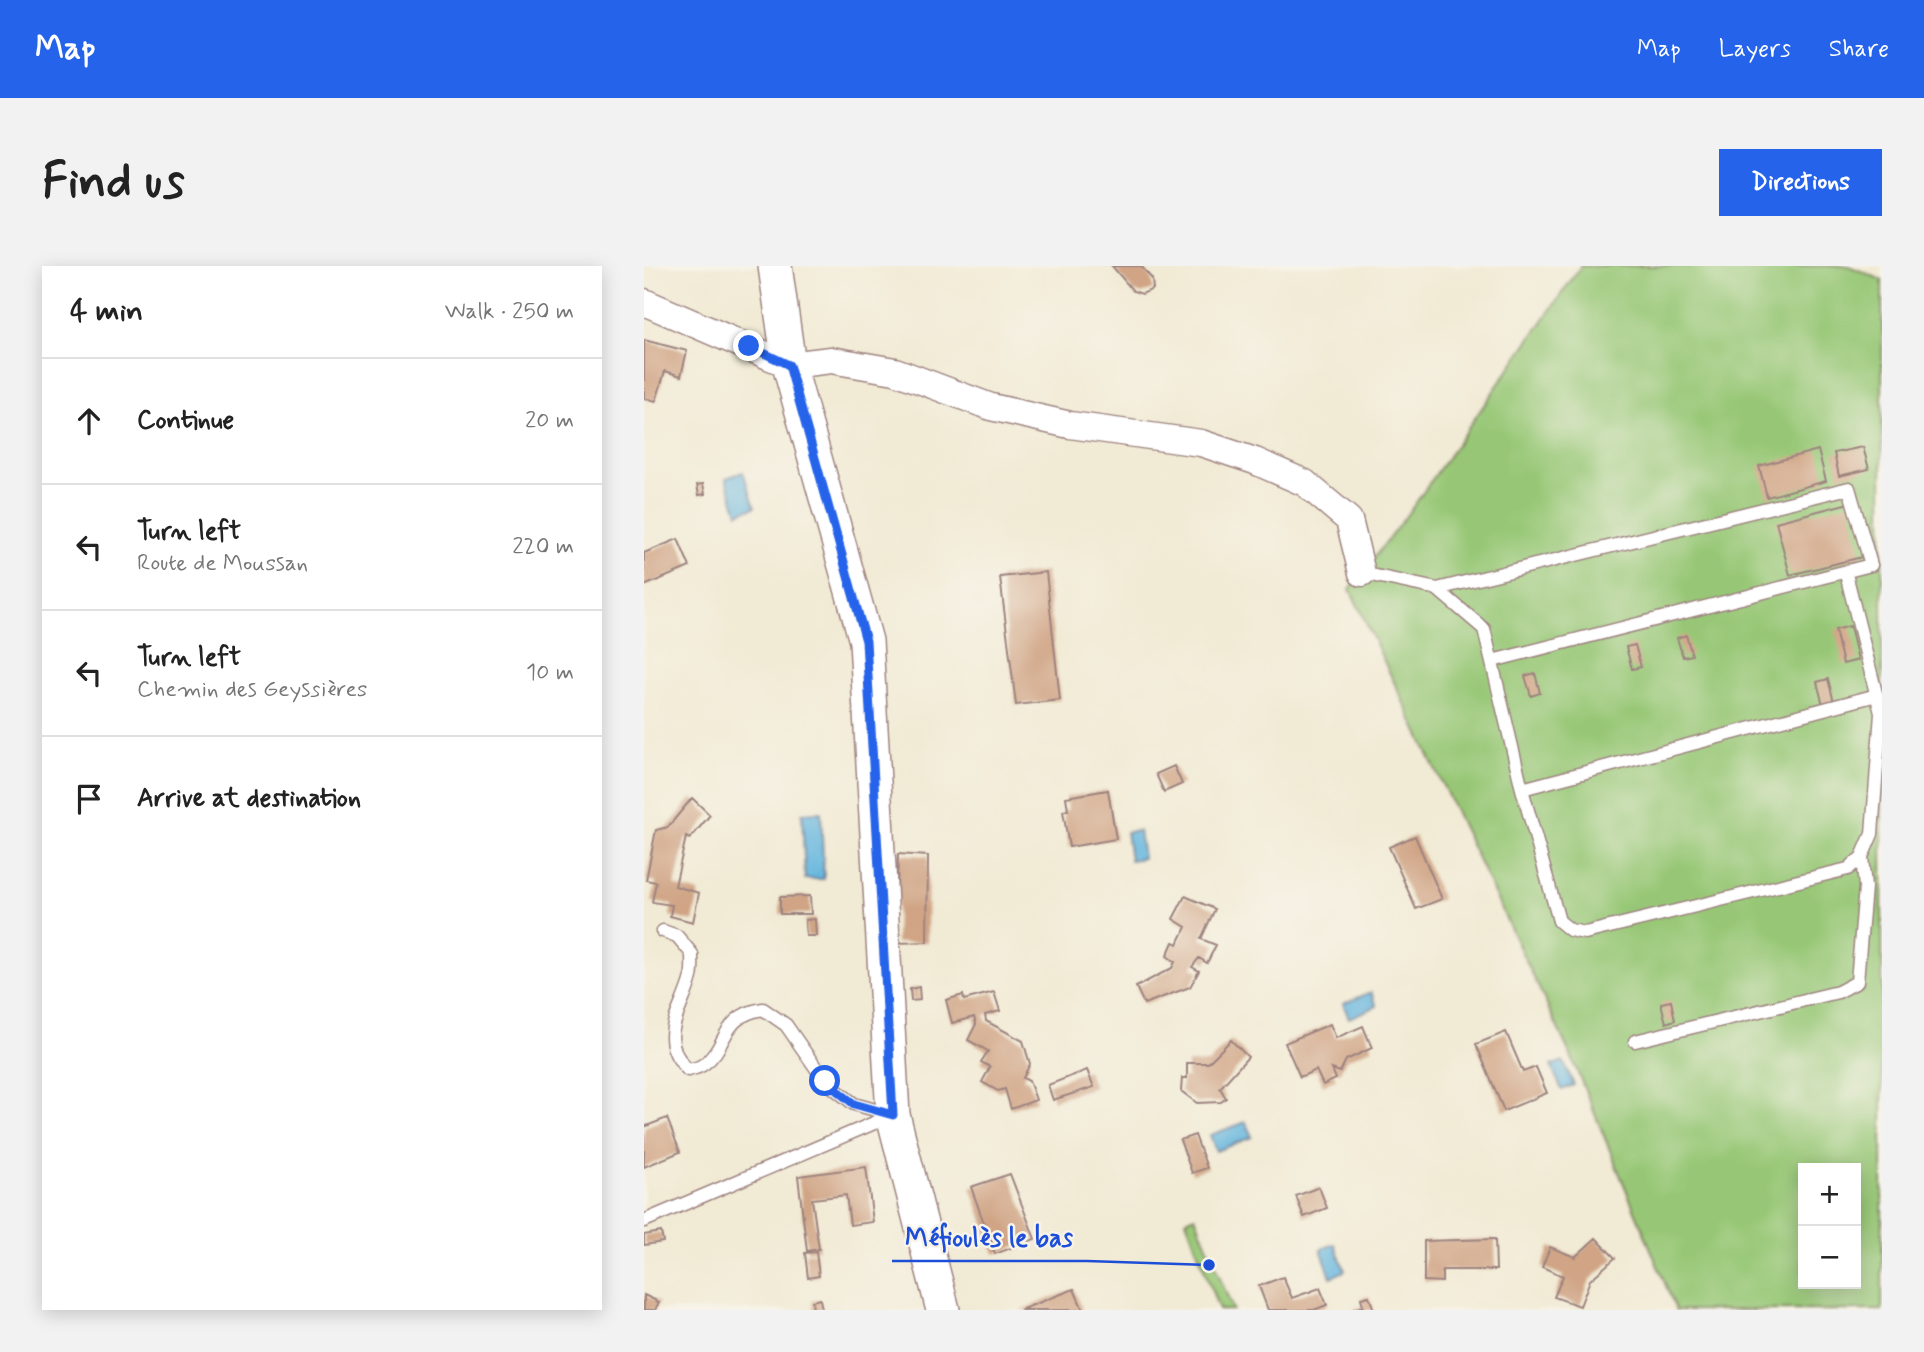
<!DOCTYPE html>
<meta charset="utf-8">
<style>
:root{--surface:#fff;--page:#f2f2f2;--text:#222;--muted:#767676;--line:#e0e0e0;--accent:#2563eb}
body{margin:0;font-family:Mynerve,sans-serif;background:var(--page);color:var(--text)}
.controls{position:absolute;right:21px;bottom:21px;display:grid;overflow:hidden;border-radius:0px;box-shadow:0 4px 18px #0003}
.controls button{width:63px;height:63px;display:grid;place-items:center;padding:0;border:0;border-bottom:2px solid var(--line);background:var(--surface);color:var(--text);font:35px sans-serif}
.stop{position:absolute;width:21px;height:21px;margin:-16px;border:5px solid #2563eb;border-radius:50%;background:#fff}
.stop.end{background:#2563eb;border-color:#fff;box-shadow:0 2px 7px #0008}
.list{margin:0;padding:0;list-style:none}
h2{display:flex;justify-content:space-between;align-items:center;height:91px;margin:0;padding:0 28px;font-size:30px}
h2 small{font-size:23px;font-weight:400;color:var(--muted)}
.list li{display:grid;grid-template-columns:46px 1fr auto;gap:21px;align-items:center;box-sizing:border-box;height:126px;padding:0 28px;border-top:2px solid var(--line)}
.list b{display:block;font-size:26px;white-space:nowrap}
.list p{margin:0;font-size:23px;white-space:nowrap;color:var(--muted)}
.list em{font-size:23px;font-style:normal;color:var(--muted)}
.icon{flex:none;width:38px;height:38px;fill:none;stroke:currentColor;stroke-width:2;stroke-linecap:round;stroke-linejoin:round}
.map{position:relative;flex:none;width:1238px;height:1044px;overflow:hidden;border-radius:0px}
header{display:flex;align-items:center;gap:42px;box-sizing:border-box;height:98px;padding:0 35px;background:var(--accent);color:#fff}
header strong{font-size:33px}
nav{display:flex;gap:38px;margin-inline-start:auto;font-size:24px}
.intro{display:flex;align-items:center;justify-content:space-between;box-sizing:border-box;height:168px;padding:0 42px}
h1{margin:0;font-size:49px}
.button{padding:18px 32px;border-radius:0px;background:var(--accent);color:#fff;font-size:24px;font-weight:700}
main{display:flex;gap:42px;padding:0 42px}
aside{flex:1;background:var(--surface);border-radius:0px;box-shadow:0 4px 18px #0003}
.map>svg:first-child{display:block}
.green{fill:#97c776;stroke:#707350;stroke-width:2;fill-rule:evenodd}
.water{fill:#63b5de;stroke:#566a84;stroke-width:2}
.building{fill:#d0a485}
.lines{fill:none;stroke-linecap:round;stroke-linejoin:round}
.service-casing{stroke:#9e8480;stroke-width:15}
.minor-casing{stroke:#9e8480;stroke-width:29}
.tertiary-casing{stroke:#9e8480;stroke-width:36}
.service{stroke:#fff;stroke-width:12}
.minor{stroke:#fff;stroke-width:26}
.tertiary{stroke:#fff;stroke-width:33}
.route{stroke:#2563eb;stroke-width:9}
.leader{fill:none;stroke:#1d4ed8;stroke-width:2.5}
.callout-dot{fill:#1d4ed8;stroke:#f7f3e8;stroke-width:2.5}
.callout-label{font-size:26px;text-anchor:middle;font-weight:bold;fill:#1d4ed8;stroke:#f7f3e8;stroke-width:5;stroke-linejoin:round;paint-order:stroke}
</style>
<header>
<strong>Map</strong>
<nav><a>Map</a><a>Layers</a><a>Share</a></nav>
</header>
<div class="intro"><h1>Find us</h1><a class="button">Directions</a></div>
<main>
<aside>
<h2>4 min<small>Walk · 250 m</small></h2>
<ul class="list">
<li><svg class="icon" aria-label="ahead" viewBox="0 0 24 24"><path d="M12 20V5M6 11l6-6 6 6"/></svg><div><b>Continue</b></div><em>20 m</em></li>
<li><svg class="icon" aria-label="left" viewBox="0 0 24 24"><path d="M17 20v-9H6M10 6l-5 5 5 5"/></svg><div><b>Turn left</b><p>Route de Moussan</p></div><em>220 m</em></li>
<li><svg class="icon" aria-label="left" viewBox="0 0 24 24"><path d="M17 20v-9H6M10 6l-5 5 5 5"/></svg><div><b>Turn left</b><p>Chemin des Geyssières</p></div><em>10 m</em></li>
<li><svg class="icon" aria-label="arrive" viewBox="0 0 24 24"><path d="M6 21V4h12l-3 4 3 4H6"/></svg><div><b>Arrive at destination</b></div></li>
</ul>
</aside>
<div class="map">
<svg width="1238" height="1044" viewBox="0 0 1238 1044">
<rect width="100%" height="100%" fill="#f7f3e8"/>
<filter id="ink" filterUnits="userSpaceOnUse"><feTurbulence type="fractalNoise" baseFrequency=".0143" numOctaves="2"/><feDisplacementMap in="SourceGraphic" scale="14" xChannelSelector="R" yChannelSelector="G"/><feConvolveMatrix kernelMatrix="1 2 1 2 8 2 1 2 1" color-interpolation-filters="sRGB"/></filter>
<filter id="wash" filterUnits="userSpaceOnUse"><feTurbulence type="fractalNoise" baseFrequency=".00686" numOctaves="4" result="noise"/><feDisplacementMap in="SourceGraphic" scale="28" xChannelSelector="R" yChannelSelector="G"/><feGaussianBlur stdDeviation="1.57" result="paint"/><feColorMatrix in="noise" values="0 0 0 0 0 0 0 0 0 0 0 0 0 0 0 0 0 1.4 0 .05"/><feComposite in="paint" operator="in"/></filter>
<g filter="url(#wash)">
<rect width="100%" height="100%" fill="#f1ead4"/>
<path class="green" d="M937,0H1205L1238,14V1044H1032L927,790L706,323L771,238ZM1159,902H1212V1018H1159Z
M551,950L589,1044H575L542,954Z"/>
<path class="water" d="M99,206L111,241L94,247L82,212Z
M177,546L180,613H161L158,547Z
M495,565L499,592L486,594L482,566Z
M727,726L733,740L705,752L699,738Z
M919,795L930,819L918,824L907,800Z
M602,856L608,871L572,885L566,869Z
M691,978L701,1005L687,1011L677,983Z"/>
<g id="blocks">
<path class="building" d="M468,0H497L508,13L509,23L498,28L489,25Z
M0,74L43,85L37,110L21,105L12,135L0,132Z
M1219,181L1225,203L1195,210L1190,187Z
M1174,184L1182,215L1123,231L1115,200Z
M59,218L61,228L55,229L53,219Z
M1205,237L1218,291L1146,309L1132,256Z
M34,273L46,301L0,320V287Z
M402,306L416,434L372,439L356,311Z
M1206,360L1214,394L1199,398L1191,364Z
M1042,369L1048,389L1039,391L1033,372Z
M991,379L997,401L988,403L982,381Z
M891,407L896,427L887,430L881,410Z
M1184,413L1190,436L1179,439L1173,416Z
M530,500L538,518L520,526L512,508Z
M464,524L472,573L425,581L419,545L424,544L422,531Z
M48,532L66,549L46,573L42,571L31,620L55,627L49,656L26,650L28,639L8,636L12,616L2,614L12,564L24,561Z
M771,570L798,633L772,643L745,581Z
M254,588L284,590L283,676L252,677Z
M166,630L167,648H136V631Z
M541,630L571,643L557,673L572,679L563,697L555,692L548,701L555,705L546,721L500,738L492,721L528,702L531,696L523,690L529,676L534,678L542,661L529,653Z
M171,653L172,670H162L161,654Z
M275,721L276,734L267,735L266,723Z
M350,726L356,745L341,749L342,755L379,775L386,798L379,812L385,815L392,834L367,843L361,823L354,825L338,816L346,801L337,796L344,785L324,774L332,758L330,751L308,757L302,734L319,729L320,734Z
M1027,735L1031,754L1022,757L1017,737Z
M686,758L692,772L719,760L728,782L702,794L696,806L688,803L692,813L679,819L672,804L656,811L641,777Z
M862,766L879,806L892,801L903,827L860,845L832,778Z
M587,774L604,791L576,822L582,832L577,836L553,837L537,825L538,812H543V797H564Z
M443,804L450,821L409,834L404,819Z
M23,852L36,886L0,901V861Z
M551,869L563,902L548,907L536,874Z
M222,901L229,956L206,959L202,929L168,933L175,983L163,985L154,910Z
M366,908L391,973L351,988L327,921Z
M675,921L683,942L660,951L652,930Z
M17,966L19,976L0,979V969Z
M952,972L971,992L946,1014L936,1040L910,1031L919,1010L898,1001L906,981L931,991Z
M851,973L852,1004H798V1016L780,1015V975Z
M172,986L175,1010L164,1012L161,987Z
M639,1011L648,1032L676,1022L683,1039L670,1044H624L615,1020Z
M430,1023L439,1044H376Z
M0,1029L15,1036L11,1044H0Z
M725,1030L730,1044H708L719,1040L717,1032Z
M176,1033L178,1044H169L168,1035Z"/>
</g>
</g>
<g filter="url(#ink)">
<use href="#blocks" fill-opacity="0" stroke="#9e8480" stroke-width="2"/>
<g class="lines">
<defs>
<path id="service" d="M718,307L793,323L840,363L878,523L915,655L926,664L941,667L1204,603L1218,591L1228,568L1237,447L1202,308
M793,323L1205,222L1227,299L848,395
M878,523L1233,429
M991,775L1194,726L1213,716L1221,621L1218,591
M0,955L249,849L210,838L181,815L142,759L119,743C76,750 85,780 60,798C56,801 49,803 44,804C11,771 38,747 47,711C49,704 48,695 48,688L33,670L19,665"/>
<path id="minor" d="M0,36L145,99L187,94L251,105L347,141L426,159L557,177L611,195L661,217L705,254L718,307"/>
<path id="tertiary" d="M131,0L145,99L222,375L249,849L299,1044"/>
</defs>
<use href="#service" class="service-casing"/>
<use href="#minor" class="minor-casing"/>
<use href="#tertiary" class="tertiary-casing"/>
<use href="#service" class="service"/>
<use href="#minor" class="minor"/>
<use href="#tertiary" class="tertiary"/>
</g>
</g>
<g class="lines" filter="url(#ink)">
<path class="route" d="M105,80L145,99L222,375L249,849L210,838L181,815"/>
</g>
<path class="leader" d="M565 999L443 995H248"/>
<circle class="callout-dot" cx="565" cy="999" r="7"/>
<g class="callout-label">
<text x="345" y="980">Méfioulès le bas</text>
</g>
</svg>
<div class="controls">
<button>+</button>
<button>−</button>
</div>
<div class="stop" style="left:181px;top:815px"></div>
<div class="stop end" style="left:105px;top:80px"></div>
</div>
</main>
